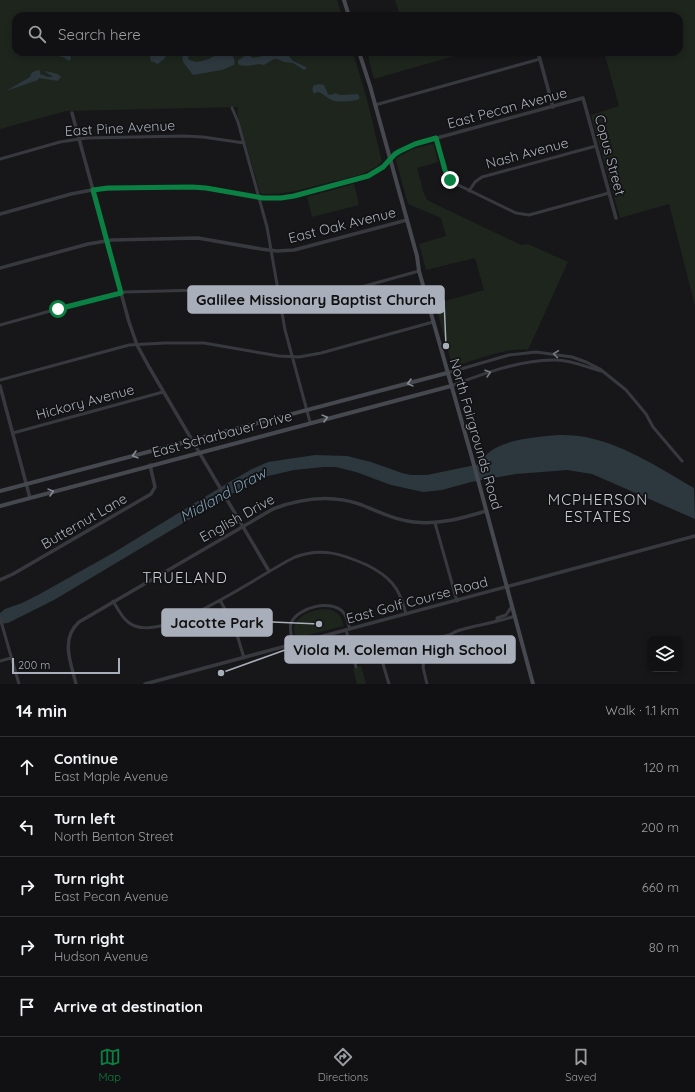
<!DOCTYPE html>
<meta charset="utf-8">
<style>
:root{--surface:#111113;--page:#1e1f21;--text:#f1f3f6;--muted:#9c9da0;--line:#303133;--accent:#0b8043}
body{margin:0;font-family:Quicksand,sans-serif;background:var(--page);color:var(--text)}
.controls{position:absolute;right:12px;bottom:12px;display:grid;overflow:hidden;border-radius:8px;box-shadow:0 2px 6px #0003}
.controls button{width:36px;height:36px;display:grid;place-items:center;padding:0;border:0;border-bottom:1px solid var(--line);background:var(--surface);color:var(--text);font:20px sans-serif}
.scale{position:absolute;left:12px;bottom:10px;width:108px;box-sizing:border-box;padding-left:4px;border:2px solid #a9afba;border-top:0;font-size:11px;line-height:14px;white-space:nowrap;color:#a9afba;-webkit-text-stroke:3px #121214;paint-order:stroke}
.stop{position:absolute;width:12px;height:12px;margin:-9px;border:3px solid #0b8043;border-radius:50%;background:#fff}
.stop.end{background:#0b8043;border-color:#fff;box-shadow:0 1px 4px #0008}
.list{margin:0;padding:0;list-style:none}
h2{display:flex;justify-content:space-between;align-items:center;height:52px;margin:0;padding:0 16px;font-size:17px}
h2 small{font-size:13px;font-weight:400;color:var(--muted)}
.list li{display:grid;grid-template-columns:26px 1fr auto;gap:12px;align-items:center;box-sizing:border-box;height:60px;padding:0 16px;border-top:1px solid var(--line)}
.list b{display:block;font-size:15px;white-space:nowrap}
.list p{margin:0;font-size:13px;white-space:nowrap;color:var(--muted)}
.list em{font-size:13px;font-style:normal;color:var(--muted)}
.icon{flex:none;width:22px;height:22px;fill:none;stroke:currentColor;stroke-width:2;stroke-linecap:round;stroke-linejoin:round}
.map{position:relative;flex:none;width:695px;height:684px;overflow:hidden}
.search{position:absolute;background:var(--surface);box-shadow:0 2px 6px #0003;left:12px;right:12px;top:12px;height:44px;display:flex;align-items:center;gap:10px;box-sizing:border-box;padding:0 14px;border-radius:12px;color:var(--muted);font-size:15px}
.sheet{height:352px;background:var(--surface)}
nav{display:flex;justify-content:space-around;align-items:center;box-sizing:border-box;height:56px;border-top:1px solid var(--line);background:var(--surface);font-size:11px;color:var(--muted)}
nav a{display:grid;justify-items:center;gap:2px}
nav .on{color:var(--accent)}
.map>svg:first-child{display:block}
.green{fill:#1d251d}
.water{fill:#2c373e}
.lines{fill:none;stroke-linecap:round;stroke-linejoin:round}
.minor{stroke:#38393f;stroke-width:3}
.tertiary{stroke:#38393f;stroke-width:3.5}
.secondary{stroke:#46484f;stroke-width:4}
.oneway{stroke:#767a83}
.oneway2{stroke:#868b95}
.route{stroke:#0b8043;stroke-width:5}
.labels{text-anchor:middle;stroke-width:3.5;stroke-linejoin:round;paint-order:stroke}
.street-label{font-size:14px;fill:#a9afba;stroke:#121214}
.water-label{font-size:15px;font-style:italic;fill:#7e9fb6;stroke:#121214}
.neighbourhood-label{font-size:15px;letter-spacing:1px;fill:#caced6;stroke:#121214}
.leader{fill:none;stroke:#a9afba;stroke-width:1.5}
.callout-dot{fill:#a9afba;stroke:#121214;stroke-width:1.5}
.callout{fill:#a9afba;stroke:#a9afba;stroke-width:1.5}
.callout-label{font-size:15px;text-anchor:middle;font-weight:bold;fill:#111}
</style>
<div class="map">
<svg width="695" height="684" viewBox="0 0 695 684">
<rect width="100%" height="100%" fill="#171719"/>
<path class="green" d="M0,0H337L342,16H16V52H353L368,103L382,162C368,175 349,178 330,182C308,188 286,195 263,194L260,193L237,113L238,107L66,111L0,129Z
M395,0H695V306L669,204L620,218L591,115L619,106L604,52H679V16H594L593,12L580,16H400Z
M367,52H468L374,79Z
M432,144L434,145L438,162L417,168L424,194L427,200L521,245L528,244L568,262L528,350C509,347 478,359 459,365H455L451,361L435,304L484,290L475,258L426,270L419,244L446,236L441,218L408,204L396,161V158L413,149Z
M354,184L359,205L312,217L307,197Z
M326,609C337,610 341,615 344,626L296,638C295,635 294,632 294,629C295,615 315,609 326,609Z
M361,666L366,684H357L353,669Z"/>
<path class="water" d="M57,52H70L71,59L69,61L63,57L58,56Z
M149,52H189L188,59C201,68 216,52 229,52C233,56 236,59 234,65L222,70L193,75L183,62L182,53H177L175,56H173L171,54L166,55L165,58L158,64L151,61Z
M283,53L288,55L293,61L306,67V69L304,70L293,63L284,62L277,59H274L264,65C255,62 247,69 238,64V60L242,58L247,54L253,58L273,54Z
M39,70L40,71V74L48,77H52V76L45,72L46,71L58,74L61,77L58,81L39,78L38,80L6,91L30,77C31,72 34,71 39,70Z
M321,84L324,85L328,94L330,95L336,93L340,95L358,94L360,98C356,102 341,102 334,101C327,99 324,93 317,92L314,94C312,91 312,88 314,85Z
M558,435C565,435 572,435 579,436C621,442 659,468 694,488L695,519L592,474L567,470L516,474L471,482L442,490L423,492L391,485L356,472L336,467H324L294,470L264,477L247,485L54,600L8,623L0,624V613L5,609L22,603L38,595L113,553L226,484L252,469L268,462L315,455L347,456L371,462L402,473L411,475H427L480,464C482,461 483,458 485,456C501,439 536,437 558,435Z"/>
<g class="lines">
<path class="minor" d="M375,105L540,59
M232,108L238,122L267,227L285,330L310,422
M436,138L445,170L452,182L516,213L529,215L609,193
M0,159L60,142L86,138L184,136L203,137L244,143
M469,191L475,182L482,177L596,146
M0,325L93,299L125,292L201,290L275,304H291L311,301L419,271
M447,373L509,355L536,352L572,357L586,362L600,369L626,390L646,414L653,427L682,461
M0,380L129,345L165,343H204L279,356L299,357L321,353L433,322
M451,386C482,374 522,359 556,360C572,360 586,367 601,371
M13,433L163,392
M435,523L457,601
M220,600L235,628L244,658
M113,601C119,611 124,622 135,626C169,640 262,573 295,557C322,547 342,554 367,565C377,570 385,575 392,583C400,592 403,603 406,614
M0,618L19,684
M497,621V618L506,615L512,606
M346,630L356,667
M293,644C292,637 289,630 291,623C298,607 331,599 343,612C347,616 348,624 350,629
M380,654L389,684
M0,661L11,658
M354,661L449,635C452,634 454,632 457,631C476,625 496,623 515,616
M427,684L423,667L424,661L453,651L449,635"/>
<path class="tertiary" d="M538,52L553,107
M72,113L129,322L137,345L149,367L269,571
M0,214L71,194L97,189L192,187L205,188L263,198H281L295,196L368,176L383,167L389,160L400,151L415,144L583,98L616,218
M0,268L88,244L112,240L198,238L261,249L277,251L294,250L407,220
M0,386L30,498
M0,580L13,574L151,494L155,487L150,465
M76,684C71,663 60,639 79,622L273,509C302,498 332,494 362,505C379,512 396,520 414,522C439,525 463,518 486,511
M145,684L695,536"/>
<path class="secondary" d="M344,0L349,16
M359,52L370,86L417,256L419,271L474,465L533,684
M0,491L447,373
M0,506L451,386"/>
</g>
<defs><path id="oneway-chevron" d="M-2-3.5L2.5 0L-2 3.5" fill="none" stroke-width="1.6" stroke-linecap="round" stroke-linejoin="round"/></defs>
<g class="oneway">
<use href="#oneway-chevron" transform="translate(556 354) rotate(-172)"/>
<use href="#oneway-chevron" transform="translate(488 373) rotate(-16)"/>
</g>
<g class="oneway2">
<use href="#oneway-chevron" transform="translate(410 383) rotate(165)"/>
<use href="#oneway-chevron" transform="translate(325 418) rotate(-15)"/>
<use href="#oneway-chevron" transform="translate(135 455) rotate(165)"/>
<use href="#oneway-chevron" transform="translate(51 492) rotate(-15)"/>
</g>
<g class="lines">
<path class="route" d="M58,309L121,293L93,190L108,188L192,187L206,188L263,198H281L294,196L368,176L383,167L395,154L400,151L415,144L436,138L445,170L450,180"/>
</g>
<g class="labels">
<g class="street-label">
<text transform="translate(507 108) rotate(-15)" y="5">East Pecan Avenue</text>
<text transform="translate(120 128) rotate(-3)" y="5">East Pine Avenue</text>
<text transform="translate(527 153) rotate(-15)" y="5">Nash Avenue</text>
<text transform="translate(610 155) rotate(75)" y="5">Copus Street</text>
<text transform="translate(342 225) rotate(-14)" y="5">East Oak Avenue</text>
<text transform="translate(85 402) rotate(-15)" y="5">Hickory Avenue</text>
<text transform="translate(222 434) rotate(-15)" y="5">East Scharbauer Drive</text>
<text transform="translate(476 434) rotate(74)" y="5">North Fairgrounds Road</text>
<text transform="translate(237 518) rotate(-29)" y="5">English Drive</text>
<text transform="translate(84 521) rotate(-30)" y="5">Butternut Lane</text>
<text transform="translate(417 600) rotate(-15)" y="5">East Golf Course Road</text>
</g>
<g class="water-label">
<text transform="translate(223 495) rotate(-29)" y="5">Midland Draw</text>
</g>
<g class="neighbourhood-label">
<text x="598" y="505">MCPHERSON<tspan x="598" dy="17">ESTATES</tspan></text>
<text x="185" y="583">TRUELAND</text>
</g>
</g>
<path class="leader" d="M446 346L444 300M319 624L272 622M221 673L285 650"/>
<g class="callout-dot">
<circle cx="446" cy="346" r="4"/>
<circle cx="319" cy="624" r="4"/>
<circle cx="221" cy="673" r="4"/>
</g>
<g class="callout">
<rect x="188" y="286" width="256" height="27" rx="4"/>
<rect x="162" y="609" width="110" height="27" rx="4"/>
<rect x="285" y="636" width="230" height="27" rx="4"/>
</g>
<g class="callout-label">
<text x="316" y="305">Galilee Missionary Baptist Church</text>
<text x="217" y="628">Jacotte Park</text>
<text x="400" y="655">Viola M. Coleman High School</text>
</g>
</svg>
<div class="controls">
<button><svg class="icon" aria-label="layers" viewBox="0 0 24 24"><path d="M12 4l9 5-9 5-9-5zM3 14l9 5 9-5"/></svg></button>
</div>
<div class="scale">200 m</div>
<div class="stop" style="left:58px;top:309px"></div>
<div class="stop end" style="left:450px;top:180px"></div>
<div class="search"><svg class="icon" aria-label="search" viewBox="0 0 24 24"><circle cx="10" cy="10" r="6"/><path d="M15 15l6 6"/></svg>Search here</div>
</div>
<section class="sheet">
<h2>14 min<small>Walk · 1.1 km</small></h2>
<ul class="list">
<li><svg class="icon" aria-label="ahead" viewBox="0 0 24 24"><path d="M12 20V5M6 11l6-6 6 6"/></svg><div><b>Continue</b><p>East Maple Avenue</p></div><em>120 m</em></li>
<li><svg class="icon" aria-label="left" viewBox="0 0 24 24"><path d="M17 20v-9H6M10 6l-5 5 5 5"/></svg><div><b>Turn left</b><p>North Benton Street</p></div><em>200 m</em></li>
<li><svg class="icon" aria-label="right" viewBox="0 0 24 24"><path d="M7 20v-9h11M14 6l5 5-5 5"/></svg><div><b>Turn right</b><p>East Pecan Avenue</p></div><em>660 m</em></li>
<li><svg class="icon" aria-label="right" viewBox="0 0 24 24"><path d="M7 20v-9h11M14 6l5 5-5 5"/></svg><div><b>Turn right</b><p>Hudson Avenue</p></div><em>80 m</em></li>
<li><svg class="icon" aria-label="arrive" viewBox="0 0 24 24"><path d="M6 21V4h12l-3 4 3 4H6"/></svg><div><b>Arrive at destination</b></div></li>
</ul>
</section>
<nav>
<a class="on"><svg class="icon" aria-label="map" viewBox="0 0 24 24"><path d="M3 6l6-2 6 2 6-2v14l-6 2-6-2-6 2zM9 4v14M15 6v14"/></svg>Map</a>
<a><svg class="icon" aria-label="directions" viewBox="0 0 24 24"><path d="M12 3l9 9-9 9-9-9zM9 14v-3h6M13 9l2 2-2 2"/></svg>Directions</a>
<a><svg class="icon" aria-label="saved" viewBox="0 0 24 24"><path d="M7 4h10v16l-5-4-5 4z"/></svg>Saved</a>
</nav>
